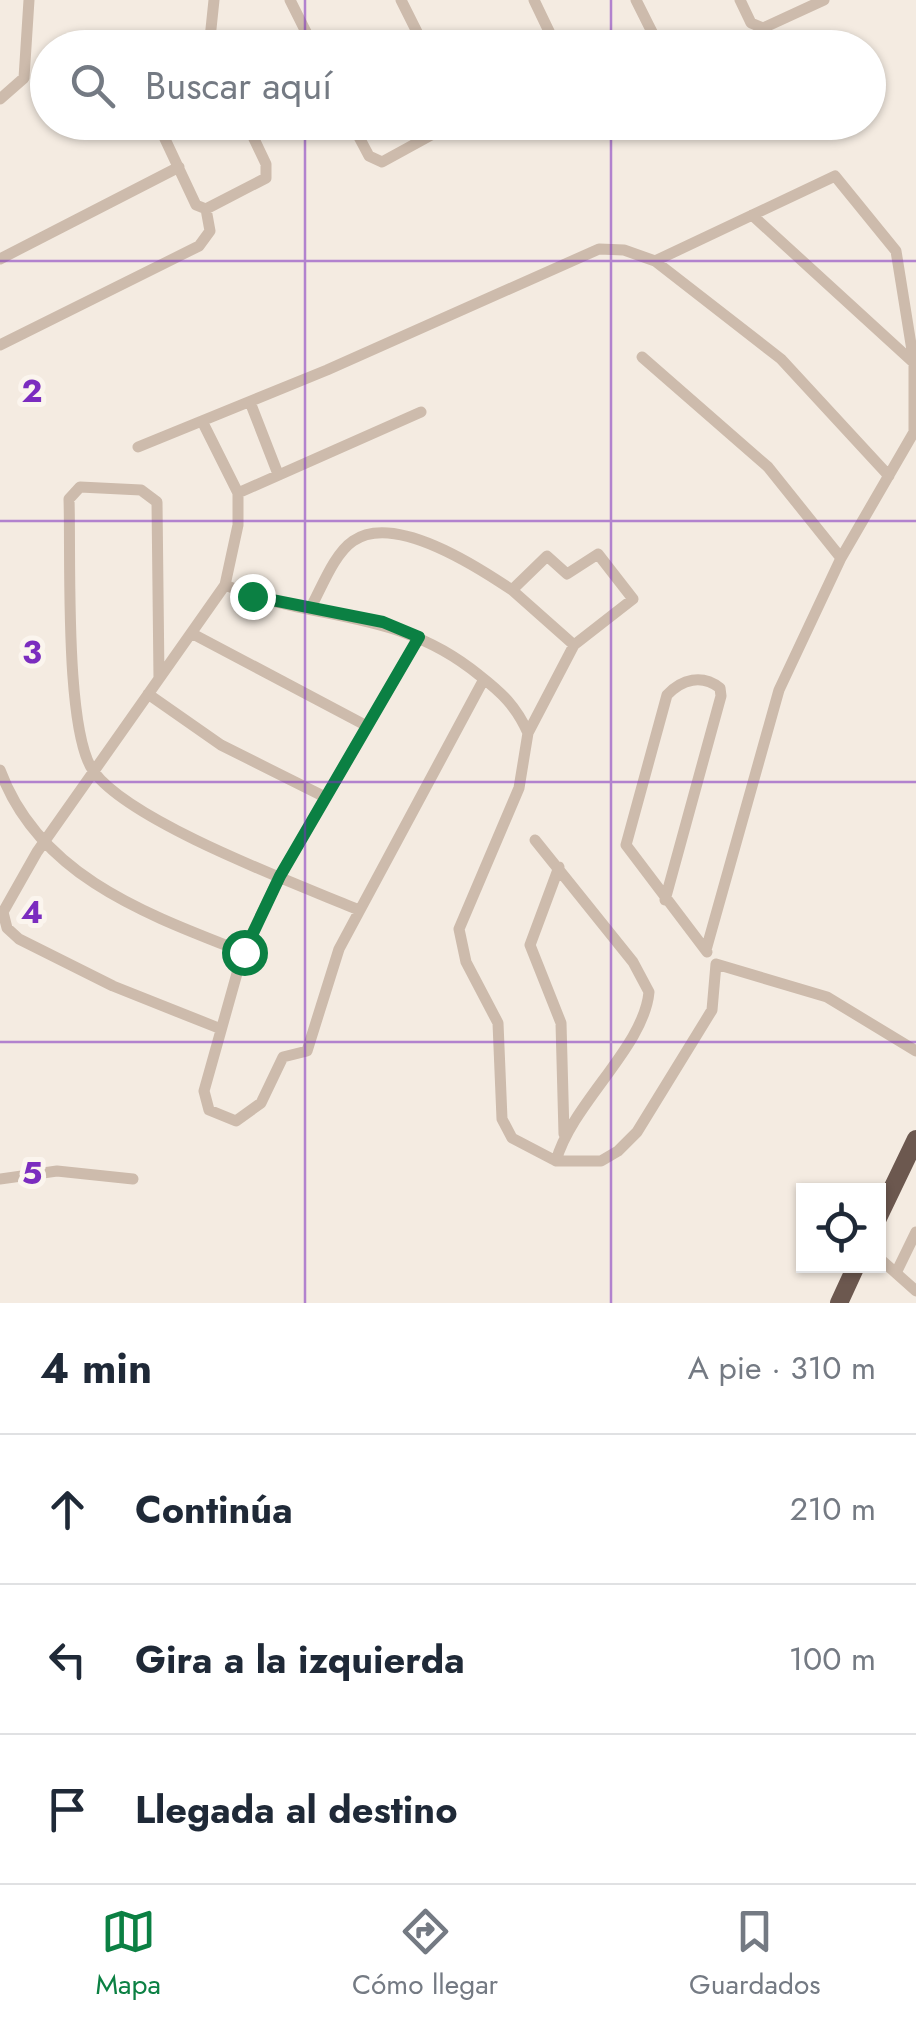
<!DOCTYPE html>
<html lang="es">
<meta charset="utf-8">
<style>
:root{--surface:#fff;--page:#f2f2f3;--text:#1f2937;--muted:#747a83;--line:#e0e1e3;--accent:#0b8043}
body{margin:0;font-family:Jost,sans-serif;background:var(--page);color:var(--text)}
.controls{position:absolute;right:30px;bottom:30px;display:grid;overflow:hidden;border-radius:0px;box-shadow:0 2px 8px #0004}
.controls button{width:90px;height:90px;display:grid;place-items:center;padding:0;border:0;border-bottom:2px solid var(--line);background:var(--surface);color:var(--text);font:50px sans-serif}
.stop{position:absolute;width:30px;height:30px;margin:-22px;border:8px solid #0b8043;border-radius:50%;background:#fff}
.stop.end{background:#0b8043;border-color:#fff;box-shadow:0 2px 10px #0008}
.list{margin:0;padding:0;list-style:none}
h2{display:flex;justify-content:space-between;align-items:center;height:130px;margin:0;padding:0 40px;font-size:42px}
h2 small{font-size:32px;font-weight:400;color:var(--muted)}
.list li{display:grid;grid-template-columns:65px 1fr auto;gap:30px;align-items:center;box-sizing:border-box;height:150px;padding:0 40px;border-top:2px solid var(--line)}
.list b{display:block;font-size:38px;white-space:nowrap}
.list em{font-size:32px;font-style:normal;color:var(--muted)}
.icon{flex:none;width:55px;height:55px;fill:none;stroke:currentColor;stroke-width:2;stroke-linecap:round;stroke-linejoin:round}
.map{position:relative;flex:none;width:916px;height:1303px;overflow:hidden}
.search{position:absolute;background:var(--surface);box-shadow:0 2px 8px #0004;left:30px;right:30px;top:30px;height:110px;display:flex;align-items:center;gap:25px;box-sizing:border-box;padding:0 35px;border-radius:55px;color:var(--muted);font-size:38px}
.sheet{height:580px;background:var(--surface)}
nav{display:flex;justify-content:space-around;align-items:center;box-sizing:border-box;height:140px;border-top:2px solid var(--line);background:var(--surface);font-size:28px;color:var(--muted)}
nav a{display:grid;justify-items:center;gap:5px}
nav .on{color:var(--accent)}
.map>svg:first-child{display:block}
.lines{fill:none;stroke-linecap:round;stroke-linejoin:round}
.minor{stroke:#cdbbac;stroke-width:11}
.trunk{stroke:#6c584f;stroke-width:18}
.route{stroke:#0b8043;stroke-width:12}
.grid{fill:none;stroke:#7b2cbf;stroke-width:2.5;stroke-opacity:0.55}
.grid-label{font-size:32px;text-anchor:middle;font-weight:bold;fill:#7b2cbf;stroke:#fbf5ee;stroke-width:10;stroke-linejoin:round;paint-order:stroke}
</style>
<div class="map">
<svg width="916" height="1303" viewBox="0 0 916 1303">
<rect width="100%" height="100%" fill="#f4ebe1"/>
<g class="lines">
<path class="minor" d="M290,0L314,48
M401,0L425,48
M534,0L557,48
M636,0L660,48
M740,0L751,23L763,28L824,0
M209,48L214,0
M0,99L24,78L29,0
M157,122L196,205L206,209L266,178V164L246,122
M351,122L369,156L382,162L455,122
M752,215L914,363
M0,259L179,167
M655,261L781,359L889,476
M0,345L199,246L210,231L206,209
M642,357L768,467L841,558
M250,402L278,474
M202,421L238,493V525L225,585L37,852L3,912L7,928L19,939L113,986L221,1029
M138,447L327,370L599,249L624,250L655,261L835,176L896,251L914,363V432L841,558L779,690L706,950
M238,493L421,412
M225,585C315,623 396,607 479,675C502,693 516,706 528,733
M512,590L574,645
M311,607C322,587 334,554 353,541C394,512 478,567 512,590L547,556L567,574L598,554L633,599L574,645L528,733L519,788L459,929L466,962L498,1023L502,1119L512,1138L556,1161H601L618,1151L637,1132L712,1010L716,964L827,997L916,1051
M191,633L365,725
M419,637L280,876L243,952L204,1091L209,1110L236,1121L261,1103L283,1057L307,1051L339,949L484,679
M159,678L157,502L141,490L80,487L69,499C71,554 64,733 94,772C132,823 297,884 359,910
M148,694L221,745L325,797
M0,770C39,876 146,914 243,952
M535,840L633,962L649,992C644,1047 572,1103 556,1161
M559,867L530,945L561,1023L564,1134
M665,900L721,696L720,688C702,674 682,679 667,695L626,845L707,952
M0,1179L57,1171L133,1179
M878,1257L916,1291
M896,1273L916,1232"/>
<path class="trunk" d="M878,1218L916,1139
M839,1303L856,1266"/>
</g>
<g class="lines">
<path class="route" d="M244,952L280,876L419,637L383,622L252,596"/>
</g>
<path class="grid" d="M305,0V48M611,0V48M305,122V1303M611,122V1303M0,261H916M0,521H916M0,782H916M0,1042H916"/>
<g class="grid-label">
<text x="32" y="402">2</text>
<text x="32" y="663">3</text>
<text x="32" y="923">4</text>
<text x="32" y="1184">5</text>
</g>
</svg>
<div class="controls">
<button><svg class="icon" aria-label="locate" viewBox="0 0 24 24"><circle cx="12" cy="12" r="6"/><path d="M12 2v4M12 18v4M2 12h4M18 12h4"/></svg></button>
</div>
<div class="stop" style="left:244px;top:952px"></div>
<div class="stop end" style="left:252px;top:596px"></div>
<div class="search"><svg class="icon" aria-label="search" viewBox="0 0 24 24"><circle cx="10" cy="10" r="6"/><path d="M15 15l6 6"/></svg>Buscar aquí</div>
</div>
<section class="sheet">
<h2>4 min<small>A pie · 310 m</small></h2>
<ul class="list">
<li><svg class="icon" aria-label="ahead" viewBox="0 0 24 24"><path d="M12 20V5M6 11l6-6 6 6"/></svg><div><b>Continúa</b></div><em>210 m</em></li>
<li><svg class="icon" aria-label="left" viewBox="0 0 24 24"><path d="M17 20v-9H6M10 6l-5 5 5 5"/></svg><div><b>Gira a la izquierda</b></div><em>100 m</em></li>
<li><svg class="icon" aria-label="arrive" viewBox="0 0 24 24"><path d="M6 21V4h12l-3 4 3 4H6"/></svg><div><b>Llegada al destino</b></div></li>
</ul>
</section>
<nav>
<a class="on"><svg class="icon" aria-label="map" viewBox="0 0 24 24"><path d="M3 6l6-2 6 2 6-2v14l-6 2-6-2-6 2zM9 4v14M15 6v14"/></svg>Mapa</a>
<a><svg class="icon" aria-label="directions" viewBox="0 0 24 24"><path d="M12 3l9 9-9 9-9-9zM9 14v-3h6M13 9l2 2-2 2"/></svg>Cómo llegar</a>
<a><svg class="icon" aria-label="saved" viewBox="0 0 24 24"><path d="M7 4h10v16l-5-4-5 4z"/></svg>Guardados</a>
</nav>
